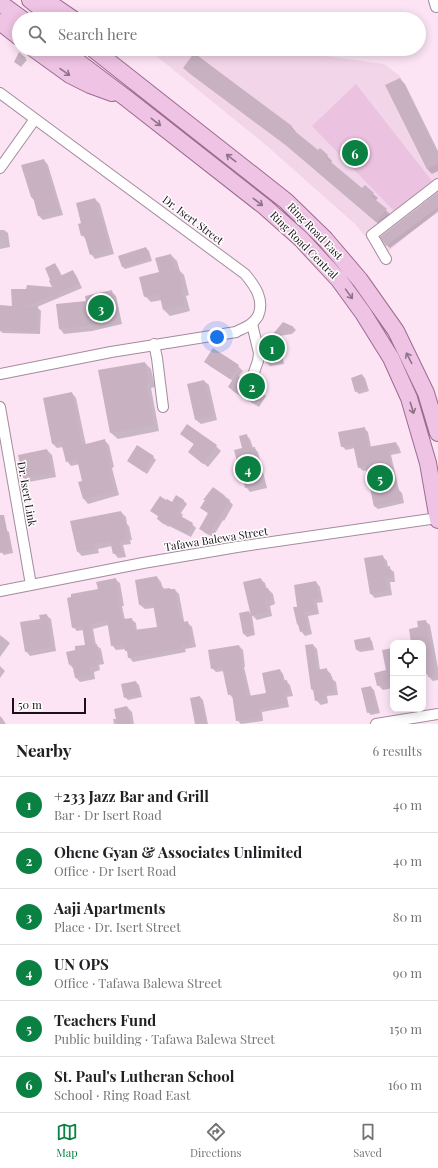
<!DOCTYPE html>
<meta charset="utf-8">
<style>
:root{--surface:#fff;--page:#f2f2f2;--text:#202124;--muted:#757577;--line:#e0e0e0;--accent:#0b8043}
body{margin:0;font-family:"Playfair Display",serif;background:var(--page);color:var(--text)}
.controls{position:absolute;right:12px;bottom:12px;display:grid;overflow:hidden;border-radius:8px;box-shadow:0 2px 10px #0003}
.controls button{width:36px;height:36px;display:grid;place-items:center;padding:0;border:0;border-bottom:1px solid var(--line);background:var(--surface);color:var(--text);font:20px sans-serif}
.scale{position:absolute;left:12px;bottom:10px;width:74px;box-sizing:border-box;padding-left:4px;border:2px solid #191117;border-top:0;font-size:11px;line-height:14px;white-space:nowrap;color:#191117;-webkit-text-stroke:3px #fff;paint-order:stroke}
.you{position:absolute;left:217px;top:337px;width:14px;height:14px;margin:-10px;border:3px solid #fff;border-radius:50%;background:#1a73e8;box-shadow:0 0 0 6px #1a73e833}
.badge{display:grid;place-items:center;width:26px;height:26px;border-radius:50%;background:var(--accent);color:#fff;font-size:13px;font-weight:700}
.pin{position:absolute;translate:-50% -50%;border:2px solid #fff;box-shadow:0 1px 4px #0006}
.list{margin:0;padding:0;list-style:none}
h2{display:flex;justify-content:space-between;align-items:center;height:52px;margin:0;padding:0 16px;font-size:17px}
h2 small{font-size:13px;font-weight:400;color:var(--muted)}
.list li{display:grid;grid-template-columns:26px 1fr auto;gap:12px;align-items:center;box-sizing:border-box;height:56px;padding:0 16px;border-top:1px solid var(--line)}
.list b{display:block;font-size:15px;white-space:nowrap}
.list p{margin:0;font-size:13px;white-space:nowrap;color:var(--muted)}
.list em{font-size:13px;font-style:normal;color:var(--muted)}
.icon{flex:none;width:22px;height:22px;fill:none;stroke:currentColor;stroke-width:2;stroke-linecap:round;stroke-linejoin:round}
.map{position:relative;flex:none;width:438px;height:724px;overflow:hidden}
.search{position:absolute;background:var(--surface);box-shadow:0 2px 10px #0003;left:12px;right:12px;top:12px;height:44px;display:flex;align-items:center;gap:10px;box-sizing:border-box;padding:0 14px;border-radius:22px;color:var(--muted);font-size:15px}
.sheet{height:388px;background:var(--surface)}
nav{display:flex;justify-content:space-around;align-items:center;box-sizing:border-box;height:56px;border-top:1px solid var(--line);background:var(--surface);font-size:11px;color:var(--muted)}
nav a{display:grid;justify-items:center;gap:2px}
nav .on{color:var(--accent)}
.map>svg:first-child{display:block}
.built{fill:#f3d5ea}
.green{fill:#ebc3e0}
.shadow{fill:#0003}
.building{fill:#c8b2c2}
.lines{fill:none;stroke-linecap:round;stroke-linejoin:round}
.minor-casing{stroke:#a28c9c;stroke-width:12}
.primary-casing{stroke:#9c6b90;stroke-width:18}
.minor{stroke:#fff;stroke-width:10}
.primary{stroke:#eec3e3;stroke-width:16}
.oneway{stroke:#8e7387}
.labels{text-anchor:middle;stroke-width:3;stroke-linejoin:round;paint-order:stroke}
.street-label{font-size:11px;fill:#191117;stroke:#fff}
</style>
<div class="map">
<svg width="438" height="724" viewBox="0 0 438 724">
<rect width="100%" height="100%" fill="#fce4f5"/>
<path class="built" d="M150,49H275L384,64L400,76L438,159V210L382,257L356,225L267,146L149,50Z"/>
<path class="green" d="M356,84L432,181L394,211L312,126Z"/>
<path class="shadow" d="M19,54L27,60L21,67L15,62Z
M195,54L292,127L296,132L295,133L318,152L320,149L332,161L331,163L362,189L373,194L378,198L375,201L390,214L381,226L287,146L189,73L184,68Z
M400,79L405,84L438,151V171L432,174L427,169L386,86Z
M44,160L48,165L63,215L43,220L39,216L34,200L31,197Z
M438,193V212L390,248L387,245Z
M95,199L100,204L114,254L95,259L91,254L87,240L82,235L83,223Z
M0,230H4L8,233L10,247L0,249Z
M146,248L149,251L152,261L125,269L122,266Z
M171,255L177,261L180,271L184,275L189,295L186,296L190,311L170,316L164,310L162,300L151,302L145,296Z
M55,264L58,268L62,276L72,271L76,275L82,288L37,307L41,311L40,334L3,333L0,331V306L13,307L54,288Z
M112,292L116,296L122,324L92,331L64,334L60,329L57,305L87,302Z
M283,323L294,328L296,330L292,334L279,336L284,364L270,366L267,363L266,351L275,335L274,334Z
M206,362L238,366L243,371L238,377L249,385L261,391L266,396L259,407L234,392L229,387L233,381L210,366Z
M145,363L151,369L155,387L151,388L159,431L118,439L111,433L99,371Z
M362,375L365,378L369,391L359,394L356,391Z
M204,381L209,385L217,420L201,424L196,420Z
M72,393L76,398L86,445L105,441L109,445L114,467L112,468L119,495L88,504L84,499L79,483L84,482L80,464L71,466L67,461L63,447L57,448L53,444Z
M364,428L368,432L371,447L396,443L399,447L401,453L391,455L399,490L402,493L404,503L378,509L374,506L367,470L363,471L359,467L355,448L346,450L342,446Z
M246,435L250,439L253,448H254L258,452L267,488L250,492L246,487L244,480L242,477L243,449Z
M186,438L216,446L221,451L208,467L189,452L194,444Z
M47,450L52,455L56,477L29,482L24,478L19,456Z
M153,457L156,460L147,474L128,461Z
M224,495L233,505L224,521L223,520L213,537L205,533L200,528L209,514L201,507Z
M183,500L187,504L181,513L183,515L181,518L192,524L196,528L191,537L169,526V527L162,523L158,519L159,517L152,511Z
M121,512L126,517L127,524L129,526L132,540H130L131,544L123,545L126,557L118,558L114,553L112,546L98,549L99,553L82,556L78,552Z
M6,530L9,532L13,553L4,555L1,552L0,547V531Z
M382,556L387,561L388,567L394,572L395,582H390L392,595L375,598L370,593Z
M157,577L161,582L162,586L165,590H175L179,594L184,621L185,623L187,622L192,627L196,647L185,649L186,652L133,662L129,657L128,653L126,649L116,650L112,645L108,625L93,629L96,645L101,649L104,664L99,665L100,670L94,672L95,679L80,682L76,678L74,669L70,665L77,651L86,645L83,630L77,631L73,627L99,590L115,579L120,583L124,606H122L125,620L131,619L136,623L137,631L158,628L154,608L145,609L140,605Z
M260,579L265,583L267,589H268L273,594L275,604L270,606L272,616L257,620L252,615Z
M316,582L320,587L323,602L317,603L319,614L308,616L312,634L305,636L301,631L300,627L297,624L298,608Z
M249,612L252,615L255,635L247,637L244,634L241,614Z
M46,615L51,619L56,651L30,656L26,651L41,620Z
M425,621L430,625L438,668V680L433,681L428,676V674L423,675V643H412L419,628Z
M0,635L10,643L0,657Z
M369,638L372,641L374,650L360,652L357,650Z
M313,645L317,649L320,670L326,669L331,674V678L336,682L338,695L327,696L328,703L321,705L316,700L315,692L311,689Z
M239,646L243,650L245,667H244L251,697L267,694L280,670L283,674L285,681H286L290,685L293,696L287,697L289,707L262,712L263,721L241,724L237,720L233,698L229,694L224,671L216,672L212,668Z
M393,649V688L383,690L378,685L387,671Z
M0,666L5,671L0,678Z
M136,682L139,685L142,697L128,700L125,697Z
M371,687L374,690L380,713L371,715L368,712Z
M200,697L203,700L208,724H196L191,699Z
M127,707L132,712L134,724H114L113,719H117Z
M0,716L2,718L6,724H0Z"/>
<path class="building" d="M19,52L26,58L20,66L14,62Z
M194,53L292,126L291,128L318,150L320,148L328,155L326,158L362,188L365,185L374,193L371,196L387,209L376,222L281,141L183,68Z
M400,78L438,154V164L427,169L385,85Z
M44,159L59,210L38,216L33,197H31L21,165Z
M438,192V207L386,246L380,237Z
M95,198L110,249L90,255L84,235L81,236L78,224L81,223L76,203Z
M146,247L150,258L122,267L118,256Z
M171,254L175,268H178L183,289L181,290L185,305L163,310L159,293L144,297L139,277L159,272L155,258Z
M55,263L60,276L73,270L79,284L24,308L38,306L37,331L0,330V305L12,306L11,289H26L27,285L52,287L49,281L50,280L45,268Z
M112,290L118,320L87,326L59,329L56,304L86,301L85,296Z
M283,322L294,327L289,331L277,333L281,361L266,363L265,351L262,336L275,334H273Z
M213,348L239,365L230,379L204,362Z
M145,362L149,381L146,382L154,425L110,433L98,370Z
M236,374L249,384H252L262,390L254,403L228,387Z
M362,374L367,388L355,392L351,378Z
M204,380L213,416L195,420L187,384Z
M72,392L82,445L105,439L110,462L108,463L115,491L83,499L78,482L82,481L77,459L66,462L61,442L52,444L43,398Z
M187,424L217,445L203,464L188,452L194,444L180,434Z
M365,427L368,447L396,442L397,450L388,451L396,488H398L401,500L374,506L365,466L358,468L353,444L341,447L338,432Z
M247,434L250,448L255,447L263,484L245,488L243,477L241,478L234,450L242,448L239,436Z
M137,445L154,456L144,472L127,461Z
M47,449L52,473L23,478L18,455Z
M213,487L224,495L223,496L230,500L219,517H218L209,534L199,529L208,513L200,508L205,500H203Z
M176,495L184,500L178,509L180,510L177,514L193,523L187,534L165,522L164,524L157,519L158,516L150,511L160,496L166,500L167,499L172,502Z
M121,511L123,521H125L128,535L126,536L127,539L119,541L122,552L113,554L110,541L94,544L95,549L77,552L70,521Z
M0,515H4L11,550L0,553Z
M383,555L385,567L390,566L391,577L386,578L388,590L370,594L364,558Z
M157,576L158,584H161L162,589L170,588V589H175L180,619L182,618L183,622L188,621L192,643L181,645L182,648L128,658L127,651H125L124,645L111,646L107,620L92,624L90,625L93,645L97,644L100,660L96,661V666L90,667L91,675L75,678L72,664L69,665L66,652L75,650V646L85,645L82,626L72,628L67,598L71,597V594L98,589L96,582L116,578L120,602H118L123,619L132,618L134,630L157,627L153,603L139,605L135,580Z
M261,578L264,589L268,588L271,600L265,601L268,612L251,616L243,582Z
M316,581L319,598L313,599L315,610L304,612L308,630L300,632L298,624H297L293,607H297L294,585Z
M249,611L253,633L243,634L239,613Z
M47,614L52,647L25,652L20,622L40,619L39,615Z
M426,620L436,675L428,677L426,669L423,670V643H411L409,629L418,627L417,621Z
M370,637L372,647L356,650L354,640Z
M313,644L317,670L327,668L328,677L332,676L334,691L324,692L325,699L315,701L313,689H311L305,645Z
M239,645L242,663L241,664L248,696L266,693L262,673L280,669L282,681L287,680L289,693L284,694L286,703L258,709L260,717L236,721L232,694L228,695L222,667L211,669L208,650Z
M393,648V685H389V683L377,686L374,673L386,670L382,650Z
M136,681L139,695L124,698L121,684Z
M371,686L377,710L367,713L361,688Z
M200,696L206,723L195,724L190,698Z
M127,706L131,724H117L114,709Z"/>
<g class="lines">
<defs>
<path id="minor" d="M434,0L436,7
M0,93L245,274C255,286 265,300 258,316C256,319 255,321 252,323C248,327 241,329 236,332L111,352L0,374
M0,168L35,119
M386,259L372,235L438,184
M154,344L157,358L163,407
M252,378L258,361L259,353L252,324
M0,407L31,585
M0,591L143,563L237,547L438,518
M376,724L438,714"/>
<path id="primary" d="M30,0L52,17
M45,0L73,19
M0,3L22,19
M0,22L19,37
M34,49L70,75L90,85L112,93
M61,49L126,98L265,207L301,239L339,280L363,313L391,358L409,398L428,463L438,520
M93,49L286,201L325,239L360,280L396,331L426,393L438,433"/>
</defs>
<use href="#minor" class="minor-casing"/>
<use href="#primary" class="primary-casing"/>
<use href="#minor" class="minor"/>
<use href="#primary" class="primary"/>
</g>
<defs><path id="oneway-shaft" d="M-6 0H5M1.5-3L5.5 0L1.5 3" fill="none" stroke-width="1.6" stroke-linecap="round" stroke-linejoin="round"/></defs>
<g class="oneway">
<use href="#oneway-shaft" transform="translate(65 72) rotate(35)"/>
<use href="#oneway-shaft" transform="translate(156 122) rotate(38)"/>
<use href="#oneway-shaft" transform="translate(231 158) rotate(-142)"/>
<use href="#oneway-shaft" transform="translate(258 202) rotate(38)"/>
<use href="#oneway-shaft" transform="translate(349 294) rotate(54)"/>
<use href="#oneway-shaft" transform="translate(409 358) rotate(-117)"/>
<use href="#oneway-shaft" transform="translate(412 408) rotate(73)"/>
</g>
<g class="labels">
<g class="street-label">
<text transform="translate(193 220) rotate(37)" y="4">Dr. Isert Street</text>
<text transform="translate(315 231) rotate(46)" y="4">Ring Road East</text>
<text transform="translate(304 245) rotate(45)" y="4">Ring Road Central</text>
<text transform="translate(27 494) rotate(80)" y="4">Dr. Isert Link</text>
<text transform="translate(216 539) rotate(-9)" y="4">Tafawa Balewa Street</text>
</g>
</g>
</svg>
<div class="controls">
<button><svg class="icon" aria-label="locate" viewBox="0 0 24 24"><circle cx="12" cy="12" r="6"/><path d="M12 2v4M12 18v4M2 12h4M18 12h4"/></svg></button>
<button><svg class="icon" aria-label="layers" viewBox="0 0 24 24"><path d="M12 4l9 5-9 5-9-5zM3 14l9 5 9-5"/></svg></button>
</div>
<div class="scale">50 m</div>
<div class="you"></div>
<div class="pin badge" style="left:272px;top:348px">1</div>
<div class="pin badge" style="left:252px;top:386px">2</div>
<div class="pin badge" style="left:101px;top:308px">3</div>
<div class="pin badge" style="left:248px;top:469px">4</div>
<div class="pin badge" style="left:380px;top:478px">5</div>
<div class="pin badge" style="left:355px;top:153px">6</div>
<div class="search"><svg class="icon" aria-label="search" viewBox="0 0 24 24"><circle cx="10" cy="10" r="6"/><path d="M15 15l6 6"/></svg>Search here</div>
</div>
<section class="sheet">
<h2>Nearby<small>6 results</small></h2>
<ul class="list">
<li><span class="badge">1</span><div><b>+233 Jazz Bar and Grill</b><p>Bar · Dr Isert Road</p></div><em>40 m</em></li>
<li><span class="badge">2</span><div><b>Ohene Gyan &amp; Associates Unlimited</b><p>Office · Dr Isert Road</p></div><em>40 m</em></li>
<li><span class="badge">3</span><div><b>Aaji Apartments</b><p>Place · Dr. Isert Street</p></div><em>80 m</em></li>
<li><span class="badge">4</span><div><b>UN OPS</b><p>Office · Tafawa Balewa Street</p></div><em>90 m</em></li>
<li><span class="badge">5</span><div><b>Teachers Fund</b><p>Public building · Tafawa Balewa Street</p></div><em>150 m</em></li>
<li><span class="badge">6</span><div><b>St. Paul's Lutheran School</b><p>School · Ring Road East</p></div><em>160 m</em></li>
</ul>
</section>
<nav>
<a class="on"><svg class="icon" aria-label="map" viewBox="0 0 24 24"><path d="M3 6l6-2 6 2 6-2v14l-6 2-6-2-6 2zM9 4v14M15 6v14"/></svg>Map</a>
<a><svg class="icon" aria-label="directions" viewBox="0 0 24 24"><path d="M12 3l9 9-9 9-9-9zM9 14v-3h6M13 9l2 2-2 2"/></svg>Directions</a>
<a><svg class="icon" aria-label="saved" viewBox="0 0 24 24"><path d="M7 4h10v16l-5-4-5 4z"/></svg>Saved</a>
</nav>
